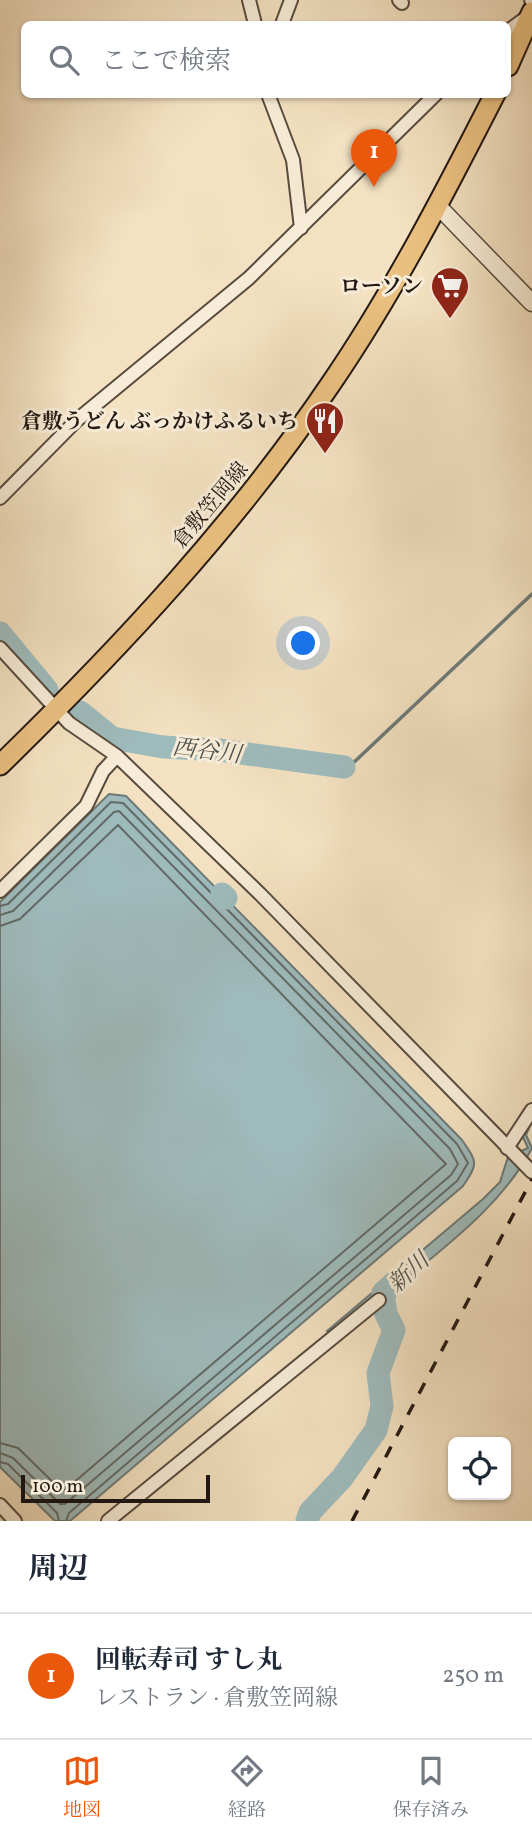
<!DOCTYPE html>
<html lang="ja">
<meta charset="utf-8">
<style>
:root{--surface:#fff;--page:#f6f6f7;--text:#1f2937;--muted:#747a83;--line:#e0e1e3;--accent:#ea580c}
body{margin:0;font-family:Vollkorn,"Noto Serif JP",serif;background:var(--page);color:var(--text)}
.controls{position:absolute;right:21px;bottom:21px;display:grid;overflow:hidden;border-radius:10px;box-shadow:0 2px 5px #0004}
.controls button{width:63px;height:63px;display:grid;place-items:center;padding:0;border:0;border-bottom:2px solid var(--line);background:var(--surface);color:var(--text);font:35px sans-serif}
.scale{position:absolute;left:21px;bottom:18px;width:189px;box-sizing:border-box;padding-left:7px;border:4px solid #241912;border-top:0;font-size:19px;line-height:24px;white-space:nowrap;color:#241912;-webkit-text-stroke:5px #f7ecd7;paint-order:stroke}
.you{position:absolute;left:304px;top:644px;width:24px;height:24px;margin:-18px;border:5px solid #fff;border-radius:50%;background:#1a73e8;box-shadow:0 0 0 10px #1a73e833}
.badge{display:grid;place-items:center;width:46px;height:46px;border-radius:50%;background:var(--accent);color:#fff;font-size:23px;font-weight:700}
.pin{position:absolute;translate:-50% -58px;filter:drop-shadow(0 2px 4px #0008)}
.pin::after{content:'';position:absolute;top:37px;width:24px;height:21px;background:inherit;clip-path:polygon(0 0,100% 0,50% 100%)}
.list{margin:0;padding:0;list-style:none}
h2{display:flex;justify-content:space-between;align-items:center;height:91px;margin:0;padding:0 28px;font-size:30px}
h2 small{font-size:23px;font-weight:400;color:var(--muted)}
.list li{display:grid;grid-template-columns:46px 1fr auto;gap:21px;align-items:center;box-sizing:border-box;height:126px;padding:0 28px;border-top:2px solid var(--line)}
.list b{display:block;font-size:26px;white-space:nowrap}
.list p{margin:0;font-size:23px;white-space:nowrap;color:var(--muted)}
.list em{font-size:23px;font-style:normal;color:var(--muted)}
.icon{flex:none;width:38px;height:38px;fill:none;stroke:currentColor;stroke-width:2;stroke-linecap:round;stroke-linejoin:round}
.map{position:relative;flex:none;width:532px;height:1521px;overflow:hidden}
.search{position:absolute;background:var(--surface);box-shadow:0 2px 5px #0004;left:21px;right:21px;top:21px;height:77px;display:flex;align-items:center;gap:18px;box-sizing:border-box;padding:0 24px;border-radius:10px;color:var(--muted);font-size:26px}
.sheet{height:217px;background:var(--surface)}
nav{display:flex;justify-content:space-around;align-items:center;box-sizing:border-box;height:98px;border-top:2px solid var(--line);background:var(--surface);font-size:19px;color:var(--muted)}
nav a{display:grid;justify-items:center;gap:4px}
nav .on{color:var(--accent)}
.map>svg:first-child{display:block}
.water{fill:#9ebbbc;stroke:#6d7a78;stroke-width:2}
.lines{fill:none;stroke-linecap:round;stroke-linejoin:round}
.shore{stroke:#616a67;stroke-width:2}
.stream{stroke:#6d7a78;stroke-width:3.5}
.river{stroke:#9ebbbc;stroke-width:23}
.minor-casing{stroke:#584b3e;stroke-width:16}
.tertiary-casing{stroke:#584b3e;stroke-width:19}
.primary-casing{stroke:#241912;stroke-width:23}
.minor{stroke:#f7ecd7;stroke-width:12}
.tertiary{stroke:#f7ecd7;stroke-width:16}
.primary{stroke:#eac080;stroke-width:19}
.rail{stroke:#241912;stroke-width:3.5;stroke-dasharray:12 12;stroke-linecap:butt}
.labels{text-anchor:middle;stroke-width:6;stroke-linejoin:round;paint-order:stroke}
.poi-label{font-size:21px;font-weight:bold;fill:#241912;stroke:#f7ecd7;text-anchor:end}
.street-label{font-size:21px;fill:#241912;stroke:#f7ecd7}
.water-label{font-size:23px;font-style:italic;fill:#4f524e;stroke:#f7ecd7}
</style>
<div class="map">
<svg width="532" height="1521" viewBox="0 0 532 1521">
<rect width="100%" height="100%" fill="#f3e1c1"/>
<filter id="stains"><feTurbulence type="fractalNoise" baseFrequency=".00286" numOctaves="4"/><feColorMatrix values="0 0 0 0 .2 0 0 0 0 .09 0 0 0 0 .02 0 0 0 .5 -.17"/></filter>
<radialGradient id="worn" r=".72"><stop offset=".6" stop-color="#630" stop-opacity="0"/><stop offset="1" stop-color="#630" stop-opacity=".3"/></radialGradient>
<path class="water" d="M109,794L126,796L462,1140C477,1162 479,1163 463,1186L70,1521H55L0,1467V902Z
M532,1121L526,1135L532,1148C501,1207 444,1247 393,1290L377,1295L330,1334L327,1331L483,1199L500,1182L508,1157L528,1148L522,1135Z"/>
<g class="lines">
<path class="shore" d="M0,906L8,904L111,802L123,803L457,1144L468,1163L457,1181L69,1513L66,1521
M0,915L13,911L114,812L119,811L450,1149L458,1164L451,1175L65,1504H60L13,1458L0,1453
M0,926L20,919L118,825L446,1164L65,1490H61L18,1448L0,1443
M0,1462L8,1464L57,1513L59,1521"/>
<path class="stream" d="M344,767L350,766L532,594"/>
<path class="river" d="M0,633L47,690
M80,712L112,738L163,747L219,750L344,767
M222,894L226,898
M307,1521L310,1512L342,1478L376,1430L382,1406L378,1373L394,1330L386,1314L383,1293L396,1281"/>
<defs>
<path id="minor" d="M249,0L255,24
M399,0L402,3
M531,0L532,1
M282,24L291,0
M508,31L527,17
M268,94L293,160L301,228
M0,498L77,420L249,278L436,94
M0,648L69,723L117,756L260,894L532,1172
M0,891L86,806L103,771L117,756
M507,1148L532,1110
M0,1505L15,1521
M108,1521L379,1300"/>
<path id="tertiary" d="M438,206L532,303"/>
<path id="primary" d="M508,66L532,12
M0,765C120,648 236,524 330,385C393,293 444,194 495,94"/>
</defs>
<use href="#minor" class="minor-casing"/>
<use href="#tertiary" class="tertiary-casing"/>
<use href="#primary" class="primary-casing"/>
<use href="#minor" class="minor"/>
<use href="#tertiary" class="tertiary"/>
<use href="#primary" class="primary"/>
<path class="rail" d="M352,1521L532,1179"/>
</g>
<defs>
<symbol id="supermarket-pin" viewBox="-11 -11 22 30"><path d="M0 17L-7.5 6A9.5 9.5 0 1 1 7.5 6Z" fill="#8f2418" stroke="#f7ecd7"/><path d="M-6-5.5h2.5l.6 2H6L4.5 2H-2.5L-4.4-4H-6ZM-1.5 3.2a1.3 1.3 0 1 0 .1 0ZM3 3.2a1.3 1.3 0 1 0 .1 0Z" fill="#fff"/></symbol>
<symbol id="restaurant-pin" viewBox="-11 -11 22 30"><path d="M0 17L-7.5 6A9.5 9.5 0 1 1 7.5 6Z" fill="#8f2418" stroke="#f7ecd7"/><path d="M-5-6h1v4h1v-4h1v4h1v-4h1v5L-1.5 .5V6h-2V.5L-5-1ZM5-6V6H3V1.5H1.5Q1.5-4 5-6Z" fill="#fff"/></symbol>
</defs>
<g fill-rule="evenodd">
<use href="#supermarket-pin" x="428" y="264" width="44" height="60"/>
<use href="#restaurant-pin" x="303" y="399" width="44" height="60"/>
</g>
<g class="labels">
<g class="poi-label">
<text x="423" y="293">ローソン</text>
<text x="298" y="428">倉敷うどん ぶっかけふるいち</text>
</g>
<g class="street-label">
<text transform="translate(210 505) rotate(-50)" y="7">倉敷笠岡線</text>
</g>
<g class="water-label">
<text transform="translate(207 750) rotate(7)" y="8">西谷川</text>
<text transform="translate(408 1272) rotate(-43)" y="8">新川</text>
</g>
</g>
<rect width="100%" height="100%" filter="url(#stains)"/>
<rect width="100%" height="100%" fill="url(#worn)"/>
</svg>
<div class="controls">
<button><svg class="icon" aria-label="locate" viewBox="0 0 24 24"><circle cx="12" cy="12" r="6"/><path d="M12 2v4M12 18v4M2 12h4M18 12h4"/></svg></button>
</div>
<div class="scale">100 m</div>
<div class="you"></div>
<div class="pin badge" style="left:374px;top:187px">1</div>
<div class="search"><svg class="icon" aria-label="search" viewBox="0 0 24 24"><circle cx="10" cy="10" r="6"/><path d="M15 15l6 6"/></svg>ここで検索</div>
</div>
<section class="sheet">
<h2>周辺<small></small></h2>
<ul class="list">
<li><span class="badge">1</span><div><b>回転寿司 すし丸</b><p>レストラン · 倉敷笠岡線</p></div><em>250 m</em></li>
</ul>
</section>
<nav>
<a class="on"><svg class="icon" aria-label="map" viewBox="0 0 24 24"><path d="M3 6l6-2 6 2 6-2v14l-6 2-6-2-6 2zM9 4v14M15 6v14"/></svg>地図</a>
<a><svg class="icon" aria-label="directions" viewBox="0 0 24 24"><path d="M12 3l9 9-9 9-9-9zM9 14v-3h6M13 9l2 2-2 2"/></svg>経路</a>
<a><svg class="icon" aria-label="saved" viewBox="0 0 24 24"><path d="M7 4h10v16l-5-4-5 4z"/></svg>保存済み</a>
</nav>
